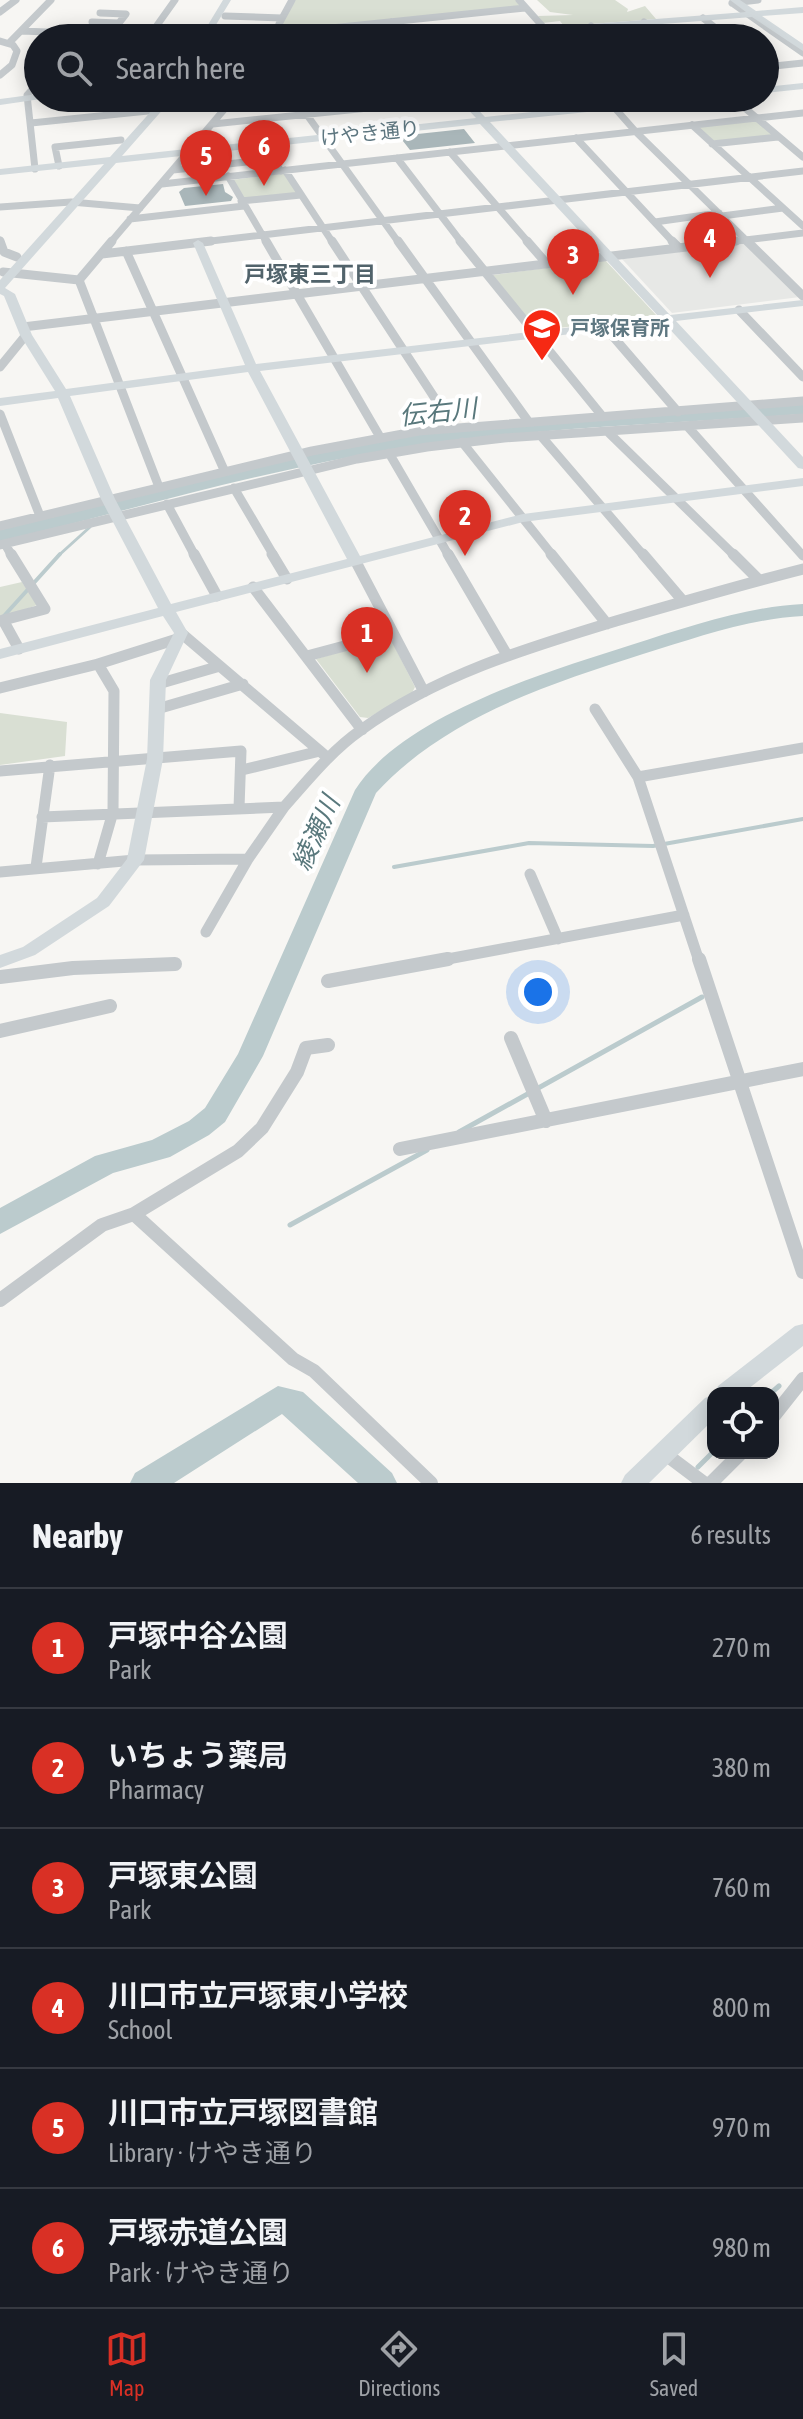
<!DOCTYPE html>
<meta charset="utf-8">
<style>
:root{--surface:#171b24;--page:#242831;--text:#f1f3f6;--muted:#9ea1a6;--line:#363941;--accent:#d93025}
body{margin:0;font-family:"Asap Condensed","Noto Sans JP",sans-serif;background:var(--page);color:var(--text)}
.controls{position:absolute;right:24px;bottom:24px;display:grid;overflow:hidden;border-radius:16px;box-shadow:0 4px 20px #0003}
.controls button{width:72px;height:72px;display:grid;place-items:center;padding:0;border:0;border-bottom:2px solid var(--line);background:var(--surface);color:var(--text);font:40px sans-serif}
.you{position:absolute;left:538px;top:992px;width:28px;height:28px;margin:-20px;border:6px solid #fff;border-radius:50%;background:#1a73e8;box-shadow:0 0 0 12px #1a73e833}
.badge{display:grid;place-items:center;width:52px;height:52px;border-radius:50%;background:var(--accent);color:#fff;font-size:26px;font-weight:700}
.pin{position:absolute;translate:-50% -66px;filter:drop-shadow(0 2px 4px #0008)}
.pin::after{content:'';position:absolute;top:42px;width:28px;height:24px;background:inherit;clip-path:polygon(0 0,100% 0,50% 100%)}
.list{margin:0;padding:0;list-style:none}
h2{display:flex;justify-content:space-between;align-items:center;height:104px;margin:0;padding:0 32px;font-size:34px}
h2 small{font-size:26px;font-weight:400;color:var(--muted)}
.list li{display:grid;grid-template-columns:52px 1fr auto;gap:24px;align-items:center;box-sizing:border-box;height:120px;padding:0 32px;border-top:2px solid var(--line)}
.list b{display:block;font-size:30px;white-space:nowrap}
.list p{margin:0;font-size:26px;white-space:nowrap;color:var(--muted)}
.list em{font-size:26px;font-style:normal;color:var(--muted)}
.icon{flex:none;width:44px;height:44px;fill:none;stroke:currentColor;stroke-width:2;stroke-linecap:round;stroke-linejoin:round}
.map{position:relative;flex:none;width:803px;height:1483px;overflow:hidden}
.search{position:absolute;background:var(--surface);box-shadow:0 4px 20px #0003;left:24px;right:24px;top:24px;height:88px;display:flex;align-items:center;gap:20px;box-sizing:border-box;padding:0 28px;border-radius:44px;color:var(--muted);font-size:30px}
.sheet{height:824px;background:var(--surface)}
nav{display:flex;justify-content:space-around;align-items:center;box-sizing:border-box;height:112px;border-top:2px solid var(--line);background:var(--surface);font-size:22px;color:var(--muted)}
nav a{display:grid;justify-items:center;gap:4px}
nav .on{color:var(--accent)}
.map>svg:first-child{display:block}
.built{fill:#e7e8e6}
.green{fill:#d9dfd3}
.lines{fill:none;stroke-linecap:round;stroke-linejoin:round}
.stream-far2{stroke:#bbcbcd;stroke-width:3}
.stream-far1{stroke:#bbcbcd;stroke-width:4}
.stream{stroke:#bbcbcd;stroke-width:5}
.river{fill:#bbcbcd;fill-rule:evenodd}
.building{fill:#a9b6b9}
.street-far3{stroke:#c4c9cc;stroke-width:7}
.street-far2{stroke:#c4c9cc;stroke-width:9}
.street-far1{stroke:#c4c9cc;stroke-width:11}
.street{stroke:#c4c9cc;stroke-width:14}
.secondary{fill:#d2d9dc;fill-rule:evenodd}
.labels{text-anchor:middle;stroke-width:8;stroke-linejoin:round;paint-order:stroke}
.far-street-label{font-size:20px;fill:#5e7781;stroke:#fff}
.far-poi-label{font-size:20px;font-weight:bold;fill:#5e7781;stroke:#fff;text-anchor:start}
.far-neighbourhood-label{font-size:22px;font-weight:bold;fill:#51636b;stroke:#fff}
.water-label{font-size:26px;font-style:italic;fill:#59787c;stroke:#fff}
</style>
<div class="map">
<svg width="803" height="1483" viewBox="0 0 803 1483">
<rect width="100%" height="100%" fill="#f7f6f3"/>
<path class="built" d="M741,243L746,244L800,297L672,313L622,259Z"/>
<path class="green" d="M295,0H518L523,7L278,31Z
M537,0H615L628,9L627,12L645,6L656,19L564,26L560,21L543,23L538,16L573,15L550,12Z
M757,121L774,135L713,141L697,127Z
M284,173L297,193L243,199L232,180Z
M605,260L657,316L542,330L534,327L493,275Z
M22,582L37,605L0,619V587Z
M390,637L415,687L412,693L368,718L360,717L316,659Z
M0,713L67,722L65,756L0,765Z"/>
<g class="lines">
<path class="stream-far2" d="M58,556L90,527L85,515"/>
<path class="stream-far1" d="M3,617L60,554
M394,867L529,843L653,846L803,819"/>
<path class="stream" d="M459,1132L702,997
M290,1225L427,1150
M771,1393L779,1386
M698,1467L713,1452"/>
<path class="river" d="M803,404V414C670,424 534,427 403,448C267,469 134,509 0,542V530C134,498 267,458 403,437C535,416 670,413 803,404Z
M803,604V616C747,619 696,638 643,654C547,685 446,717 376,793L263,1056L225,1122L209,1135L170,1157L113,1173L0,1234V1208L95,1156L152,1140L189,1121L205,1108L238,1054L355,790C403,715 549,671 631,645C688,627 744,607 803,604Z
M278,1386L303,1392L392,1473L397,1483H358L282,1414L174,1483H130L135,1473Z"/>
</g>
<path class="building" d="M464,129L475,143L410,150L399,136Z
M223,184L225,192L233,197L231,201L185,206L179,192L184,188Z"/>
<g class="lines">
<path class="street-far3" d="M519,0L553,38
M732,3L803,53
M732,3L758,0
M0,12L16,0
M225,16L282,18
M703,18L728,38
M92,22L119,23L126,14L100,13
M391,22L406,38
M644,22L663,38
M279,24L292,0
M591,26L603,38
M22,31L193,38
M273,34L525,8
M148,38L175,0
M0,41L13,45L17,51L12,65L0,75
M9,43L51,0
M765,67L803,63
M606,98L636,132L749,243
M733,98L803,157
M166,101L229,105L294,98
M307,115L399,243
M31,123L148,111
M213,124L466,98
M692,125L803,226
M576,138L674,243
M712,144L778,137
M450,152L529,243
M397,158L462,243
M59,166L55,147L121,140
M35,169L27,95L38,83
M173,170L273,159L281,171
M285,170L333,243
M228,176L267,243
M162,184L803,113
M241,201L301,195
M0,207L71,202L140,208
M722,216L783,208
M130,219L244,206
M655,222L719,213
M0,240L1,243
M110,243L234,98
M194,243L803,171
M720,243L803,233"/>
<path class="street-far2" d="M0,241L4,252L17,257
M112,241L79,280L159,487
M266,241L380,437
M332,241L453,426
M398,241L528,421
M460,241L603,417
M527,241L547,264
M672,241L679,248
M747,241L803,296
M126,251L225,472
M102,254L211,241
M3,272L79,280
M739,310L803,377
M604,326L678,412
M23,327L736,241
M0,367L26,335
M0,414L40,516
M688,427L803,556
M609,433L735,556
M541,436L644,556
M462,442L553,556
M389,453L449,556
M234,488L274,556
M167,504L195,556
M0,526L312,451L419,431L803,401
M5,544L12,556
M0,545L357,459L427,447L504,438L803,418"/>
<path class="street-far1" d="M194,554L217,596
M272,554L287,579
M448,554L507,655
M551,554L607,624
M643,554L683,601
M733,554L758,579
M355,560L424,692
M253,587L362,730
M3,620L19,649
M0,621L45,609L11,554
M181,633L328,758
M307,656L393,633
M158,684L220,666
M0,688L98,664
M157,709L243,684
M595,709L638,777L699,961
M242,770L320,751
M0,771L241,751L239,808
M638,777L803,748
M42,817L284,807C308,780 331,751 361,730C437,675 527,648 616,621C678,603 740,585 803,569
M98,864L113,812L114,691L98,664L177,639
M36,867L50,765
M0,872L135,860L248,859
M530,874L558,939
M206,932L248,859L284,807
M437,961L684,915"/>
<path class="street" d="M699,959L803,1272
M0,977L73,968L175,964
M328,981L448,959
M0,1031L110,1006
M511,1038L546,1121
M400,1149L803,1069
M134,1214L293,1359L314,1371L431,1483
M0,1300L102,1225L134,1214L238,1151L262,1128L297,1072L306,1048L328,1045
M773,1417L803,1379
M664,1453L704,1483
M711,1483L741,1453"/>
<path class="secondary" d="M223,0H231L208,38H200Z
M730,0H740L756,11L803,7V13L762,16L803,44V51L752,17L482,38H445L449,35L746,12Z
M803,83V89L765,93V87Z
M38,94V98L41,99L0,105V99Z
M163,98H173L122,156L476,118L457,98H467L485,117L665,98H697L692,101L490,122L670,315L803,300V306L676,321L803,457V469L798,468L664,323L260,371L360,556L523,514L803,478V486L523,522L176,612L188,633L166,680L163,759L144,860L109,906L35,955L0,968V955L23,947L97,898L127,859L147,759L150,680L174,633L163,616L0,659V649L158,608L101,499L58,398L0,406V398L55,391L20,335L4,296L0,294V280L104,164L0,175V169L110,157ZM480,124L659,317L256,364L203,243L198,240L193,243L245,365L66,389L32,335L15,294L5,288L116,163ZM248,372L347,559L171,604L115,499L70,396Z
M803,1324V1346L743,1393H715L718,1386L795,1326Z
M713,1395V1420L649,1483H621L625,1475L705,1398Z"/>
</g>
<defs>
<symbol id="school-pin" viewBox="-11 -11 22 30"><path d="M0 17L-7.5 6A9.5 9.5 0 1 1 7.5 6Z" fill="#f62914" stroke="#fff"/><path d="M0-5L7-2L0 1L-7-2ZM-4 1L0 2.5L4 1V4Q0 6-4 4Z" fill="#fff"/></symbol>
</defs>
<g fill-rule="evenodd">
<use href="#school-pin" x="520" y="306" width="44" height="60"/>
</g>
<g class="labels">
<g class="far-street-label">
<text transform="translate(370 133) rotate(-6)" y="7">けやき通り</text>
</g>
<g class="far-poi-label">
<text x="570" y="335">戸塚保育所</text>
</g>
<g class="far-neighbourhood-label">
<text x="310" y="282">戸塚東三丁目</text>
</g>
<g class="water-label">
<text transform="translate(438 412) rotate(-6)" y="9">伝右川</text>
<text transform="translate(316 833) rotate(-66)" y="9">綾瀬川</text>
</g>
</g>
</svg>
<div class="controls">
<button><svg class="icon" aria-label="locate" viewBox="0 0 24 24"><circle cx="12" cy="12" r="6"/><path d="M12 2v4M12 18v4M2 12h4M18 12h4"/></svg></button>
</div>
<div class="you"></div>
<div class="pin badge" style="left:367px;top:673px">1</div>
<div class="pin badge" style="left:465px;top:556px">2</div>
<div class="pin badge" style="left:573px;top:295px">3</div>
<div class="pin badge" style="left:710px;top:278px">4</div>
<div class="pin badge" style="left:206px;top:196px">5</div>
<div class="pin badge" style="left:264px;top:186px">6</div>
<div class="search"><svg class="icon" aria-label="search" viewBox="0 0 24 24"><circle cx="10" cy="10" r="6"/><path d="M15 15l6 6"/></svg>Search here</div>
</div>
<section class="sheet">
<h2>Nearby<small>6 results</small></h2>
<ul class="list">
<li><span class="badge">1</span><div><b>戸塚中谷公園</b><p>Park</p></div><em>270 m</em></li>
<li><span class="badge">2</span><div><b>いちょう薬局</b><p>Pharmacy</p></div><em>380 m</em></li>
<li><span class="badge">3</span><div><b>戸塚東公園</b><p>Park</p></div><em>760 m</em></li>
<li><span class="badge">4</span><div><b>川口市立戸塚東小学校</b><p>School</p></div><em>800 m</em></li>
<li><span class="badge">5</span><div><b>川口市立戸塚図書館</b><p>Library · けやき通り</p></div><em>970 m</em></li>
<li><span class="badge">6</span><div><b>戸塚赤道公園</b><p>Park · けやき通り</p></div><em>980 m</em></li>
</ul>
</section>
<nav>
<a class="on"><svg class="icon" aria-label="map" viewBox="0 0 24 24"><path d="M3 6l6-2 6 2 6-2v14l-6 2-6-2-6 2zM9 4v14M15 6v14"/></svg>Map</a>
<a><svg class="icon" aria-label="directions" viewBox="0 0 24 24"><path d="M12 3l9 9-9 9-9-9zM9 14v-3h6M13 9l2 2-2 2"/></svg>Directions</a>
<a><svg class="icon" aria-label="saved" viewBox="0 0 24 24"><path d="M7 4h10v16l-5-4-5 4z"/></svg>Saved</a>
</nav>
